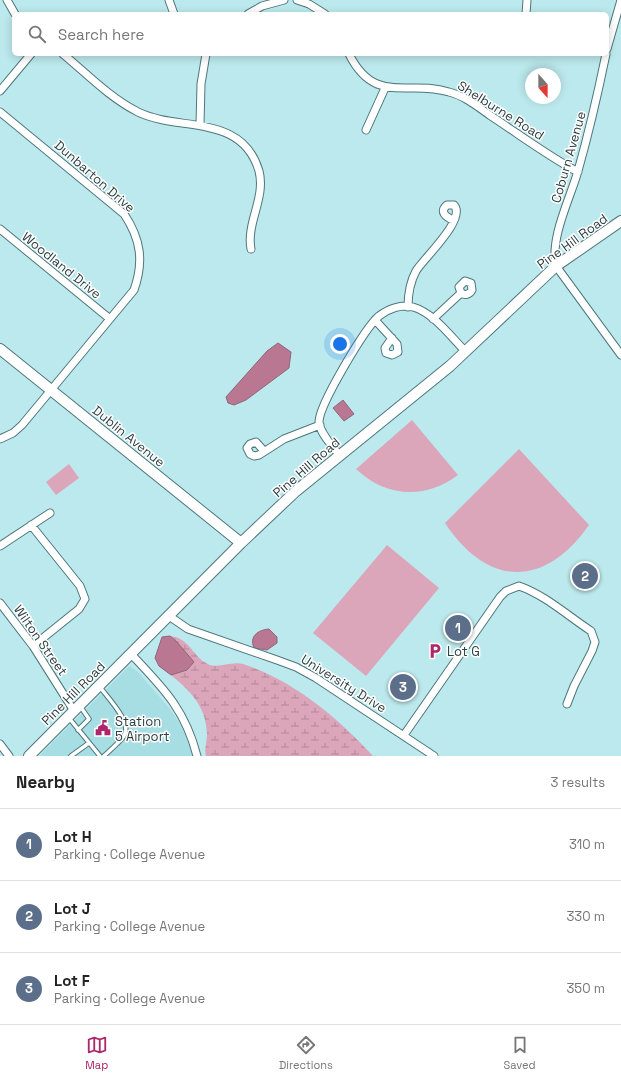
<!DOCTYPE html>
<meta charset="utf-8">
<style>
:root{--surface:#fff;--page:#f6f6f6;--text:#222;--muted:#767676;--line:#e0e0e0;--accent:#ad266b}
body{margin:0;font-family:"Space Grotesk",sans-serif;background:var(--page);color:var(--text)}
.compass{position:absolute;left:525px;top:68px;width:36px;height:36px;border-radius:50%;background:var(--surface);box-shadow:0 2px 10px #0003;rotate:159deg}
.you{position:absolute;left:340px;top:344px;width:14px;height:14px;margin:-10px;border:3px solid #fff;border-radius:50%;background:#1a73e8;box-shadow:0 0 0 6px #1a73e833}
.badge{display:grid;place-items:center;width:26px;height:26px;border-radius:50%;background:var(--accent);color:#fff;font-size:13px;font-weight:700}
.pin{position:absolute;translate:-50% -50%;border:2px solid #fff;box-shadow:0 1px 4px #0006}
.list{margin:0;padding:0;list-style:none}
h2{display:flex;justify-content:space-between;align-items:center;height:52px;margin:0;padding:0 16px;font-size:17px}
h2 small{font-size:13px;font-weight:400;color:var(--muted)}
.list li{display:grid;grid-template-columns:26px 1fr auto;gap:12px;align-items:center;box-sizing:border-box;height:72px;padding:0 16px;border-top:1px solid var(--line)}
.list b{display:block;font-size:15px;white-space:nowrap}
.list p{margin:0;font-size:13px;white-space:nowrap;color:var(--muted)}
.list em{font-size:13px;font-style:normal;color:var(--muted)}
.icon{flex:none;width:22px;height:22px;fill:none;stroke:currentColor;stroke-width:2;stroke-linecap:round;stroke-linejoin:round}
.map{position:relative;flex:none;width:621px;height:756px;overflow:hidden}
.search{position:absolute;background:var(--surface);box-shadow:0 2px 10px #0003;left:12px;right:12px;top:12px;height:44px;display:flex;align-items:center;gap:10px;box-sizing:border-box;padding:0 14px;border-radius:6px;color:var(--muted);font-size:15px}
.sheet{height:268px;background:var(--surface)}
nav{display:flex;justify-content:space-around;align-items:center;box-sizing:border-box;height:56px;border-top:1px solid var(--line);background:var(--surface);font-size:11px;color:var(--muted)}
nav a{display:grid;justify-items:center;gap:2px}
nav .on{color:var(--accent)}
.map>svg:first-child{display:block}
.built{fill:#a7dee3}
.green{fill:#dca6ba}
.wetland{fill:url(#wetland-marsh)}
.water{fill:#b97791;stroke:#8f6679}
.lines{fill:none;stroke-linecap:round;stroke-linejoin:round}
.lane-casing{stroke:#4e777b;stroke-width:5.5}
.street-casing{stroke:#4e777b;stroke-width:9}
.secondary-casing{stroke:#4e777b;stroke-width:12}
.lane{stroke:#fff;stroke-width:3.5}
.street{stroke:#fff;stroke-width:7}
.secondary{stroke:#fff;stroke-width:10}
.labels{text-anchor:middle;stroke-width:3;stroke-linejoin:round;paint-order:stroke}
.street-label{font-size:13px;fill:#2c3e40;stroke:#fff}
.poi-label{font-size:13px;fill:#2c3e40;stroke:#fff;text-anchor:start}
</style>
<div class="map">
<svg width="621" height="756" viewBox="0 0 621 756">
<defs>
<pattern id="wetland-marsh" width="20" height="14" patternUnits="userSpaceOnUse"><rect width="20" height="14" fill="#dca6ba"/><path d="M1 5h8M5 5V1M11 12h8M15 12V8" fill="none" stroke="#b38999"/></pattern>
</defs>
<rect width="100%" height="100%" fill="#bce9ed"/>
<path class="built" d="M129,666L138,672L170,709L182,727L193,756H39Z"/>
<path class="green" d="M412,420L458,475C425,500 385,497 356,469Z
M519,449L589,525C545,588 488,588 445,523Z
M69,464L79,478L56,495L46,482Z
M387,545L439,588L366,676L313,633Z"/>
<path class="wetland" d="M170,636C191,638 192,658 210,665C218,668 232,661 243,664C294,681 337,717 373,756H206C204,749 207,742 207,734C206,706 191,692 171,675L187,670L177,642Z"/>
<path class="water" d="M278,343L291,352L289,368L246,400L234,405L228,403L226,397L267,351Z
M343,400L354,414L344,421L333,408Z
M269,629L277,637V643L267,650L254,648C249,636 258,630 269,629Z
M170,636L177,642L194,662L187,670L171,675L159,666L155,658L162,637Z"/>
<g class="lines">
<defs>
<path id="lane" d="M100,687C107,697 133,723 124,736C119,743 110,750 104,756
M69,718L100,756
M78,730L89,719L80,706
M71,756L89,743"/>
<path id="street" d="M7,0L15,14
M169,0L174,14
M297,0L309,4L325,14
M248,14L262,6L284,0
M526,14L527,0
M607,49L621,0
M63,54C87,74 110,98 138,112C179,132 242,113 259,171C266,198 246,223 251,249
M349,54C375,106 408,79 449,92C465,96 478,107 491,116C520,135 548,156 578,172
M606,54C598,93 589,132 578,171C570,199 550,237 556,266L621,355
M0,91L31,54
M0,112L124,214C141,239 144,262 134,290L22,425L13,433L0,439
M200,125L201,84L206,54
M366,130L385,88
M0,229L110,319
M408,307C408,294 410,282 416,271C423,259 467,219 454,205H447C439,212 446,217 453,220
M433,319L461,293C465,296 470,294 472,290L471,283L465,281L459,287L461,293
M375,320L397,344L398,352L392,355L386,353L385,348L392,338
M264,451L256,442L250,444L247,448L250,454L254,456L259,455L284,439L320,425
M339,455C333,446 320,434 319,422C319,405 365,328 379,316C388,309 401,304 413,307C434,313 451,337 466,352
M31,525L80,586L85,599L79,609L33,646
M0,546L50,513
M0,603L33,646L74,711
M169,616L188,629L277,660L296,667L316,678L434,756
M131,654C163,688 185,709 197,756
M404,735L500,597L506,591L519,586C545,595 568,616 591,631L595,642L592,651L574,686L567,704
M0,744L9,756"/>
<path id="secondary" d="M0,349L241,543
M29,756L241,543L296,491L450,366L556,266L621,221"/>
</defs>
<use href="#lane" class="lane-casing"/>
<use href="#street" class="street-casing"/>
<use href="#secondary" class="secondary-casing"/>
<use href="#lane" class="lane"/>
<use href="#street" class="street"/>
<use href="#secondary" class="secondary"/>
</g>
<defs>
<symbol id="parking-bare" viewBox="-9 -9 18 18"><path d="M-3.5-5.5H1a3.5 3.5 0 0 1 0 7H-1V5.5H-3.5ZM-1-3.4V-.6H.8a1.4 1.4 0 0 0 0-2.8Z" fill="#ad266b" stroke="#fff" stroke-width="2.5" paint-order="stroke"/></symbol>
<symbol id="civic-bare" viewBox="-9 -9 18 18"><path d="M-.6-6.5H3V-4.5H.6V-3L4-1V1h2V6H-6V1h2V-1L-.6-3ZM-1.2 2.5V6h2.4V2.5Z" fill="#ad266b" stroke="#fff" stroke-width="2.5" paint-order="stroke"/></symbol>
</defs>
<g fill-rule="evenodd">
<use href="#parking-bare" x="424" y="640" width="22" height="22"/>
<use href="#civic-bare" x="92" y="717" width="22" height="22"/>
</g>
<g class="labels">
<g class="street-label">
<text transform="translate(501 110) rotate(32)" y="5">Shelburne Road</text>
<text transform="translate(568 157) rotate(-74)" y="5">Coburn Avenue</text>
<text transform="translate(95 176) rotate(41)" y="5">Dunbarton Drive</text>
<text transform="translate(572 241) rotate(-36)" y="5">Pine Hill Road</text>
<text transform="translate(62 265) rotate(39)" y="5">Woodland Drive</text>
<text transform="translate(129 436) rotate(39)" y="5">Dublin Avenue</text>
<text transform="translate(306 467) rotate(-41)" y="5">Pine Hill Road</text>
<text transform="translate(41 640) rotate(55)" y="5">Wilton Street</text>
<text transform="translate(344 683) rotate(32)" y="5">University Drive</text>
<text transform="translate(73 693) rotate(-45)" y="5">Pine Hill Road</text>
</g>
<g class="poi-label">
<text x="447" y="656">Lot G</text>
<text x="115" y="726">Station<tspan x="115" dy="15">5 Airport</tspan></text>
</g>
</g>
</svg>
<svg class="compass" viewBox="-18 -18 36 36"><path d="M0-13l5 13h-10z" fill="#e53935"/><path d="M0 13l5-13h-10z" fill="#767676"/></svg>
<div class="you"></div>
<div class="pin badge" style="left:458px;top:628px;background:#5c6f8a">1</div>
<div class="pin badge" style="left:585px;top:576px;background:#5c6f8a">2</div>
<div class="pin badge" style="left:403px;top:687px;background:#5c6f8a">3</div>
<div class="search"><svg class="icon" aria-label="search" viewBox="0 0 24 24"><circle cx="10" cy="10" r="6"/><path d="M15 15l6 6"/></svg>Search here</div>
</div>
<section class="sheet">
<h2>Nearby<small>3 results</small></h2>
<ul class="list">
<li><span class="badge" style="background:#5c6f8a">1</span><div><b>Lot H</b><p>Parking · College Avenue</p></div><em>310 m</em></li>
<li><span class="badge" style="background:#5c6f8a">2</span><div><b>Lot J</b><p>Parking · College Avenue</p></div><em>330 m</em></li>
<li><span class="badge" style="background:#5c6f8a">3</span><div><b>Lot F</b><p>Parking · College Avenue</p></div><em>350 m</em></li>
</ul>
</section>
<nav>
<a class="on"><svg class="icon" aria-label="map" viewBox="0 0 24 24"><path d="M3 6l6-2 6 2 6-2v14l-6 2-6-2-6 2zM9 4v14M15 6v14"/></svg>Map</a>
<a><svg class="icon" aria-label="directions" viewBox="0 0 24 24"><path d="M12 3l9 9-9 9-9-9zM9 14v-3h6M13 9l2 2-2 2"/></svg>Directions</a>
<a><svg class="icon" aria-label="saved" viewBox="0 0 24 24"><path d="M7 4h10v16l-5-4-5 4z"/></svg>Saved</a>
</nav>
